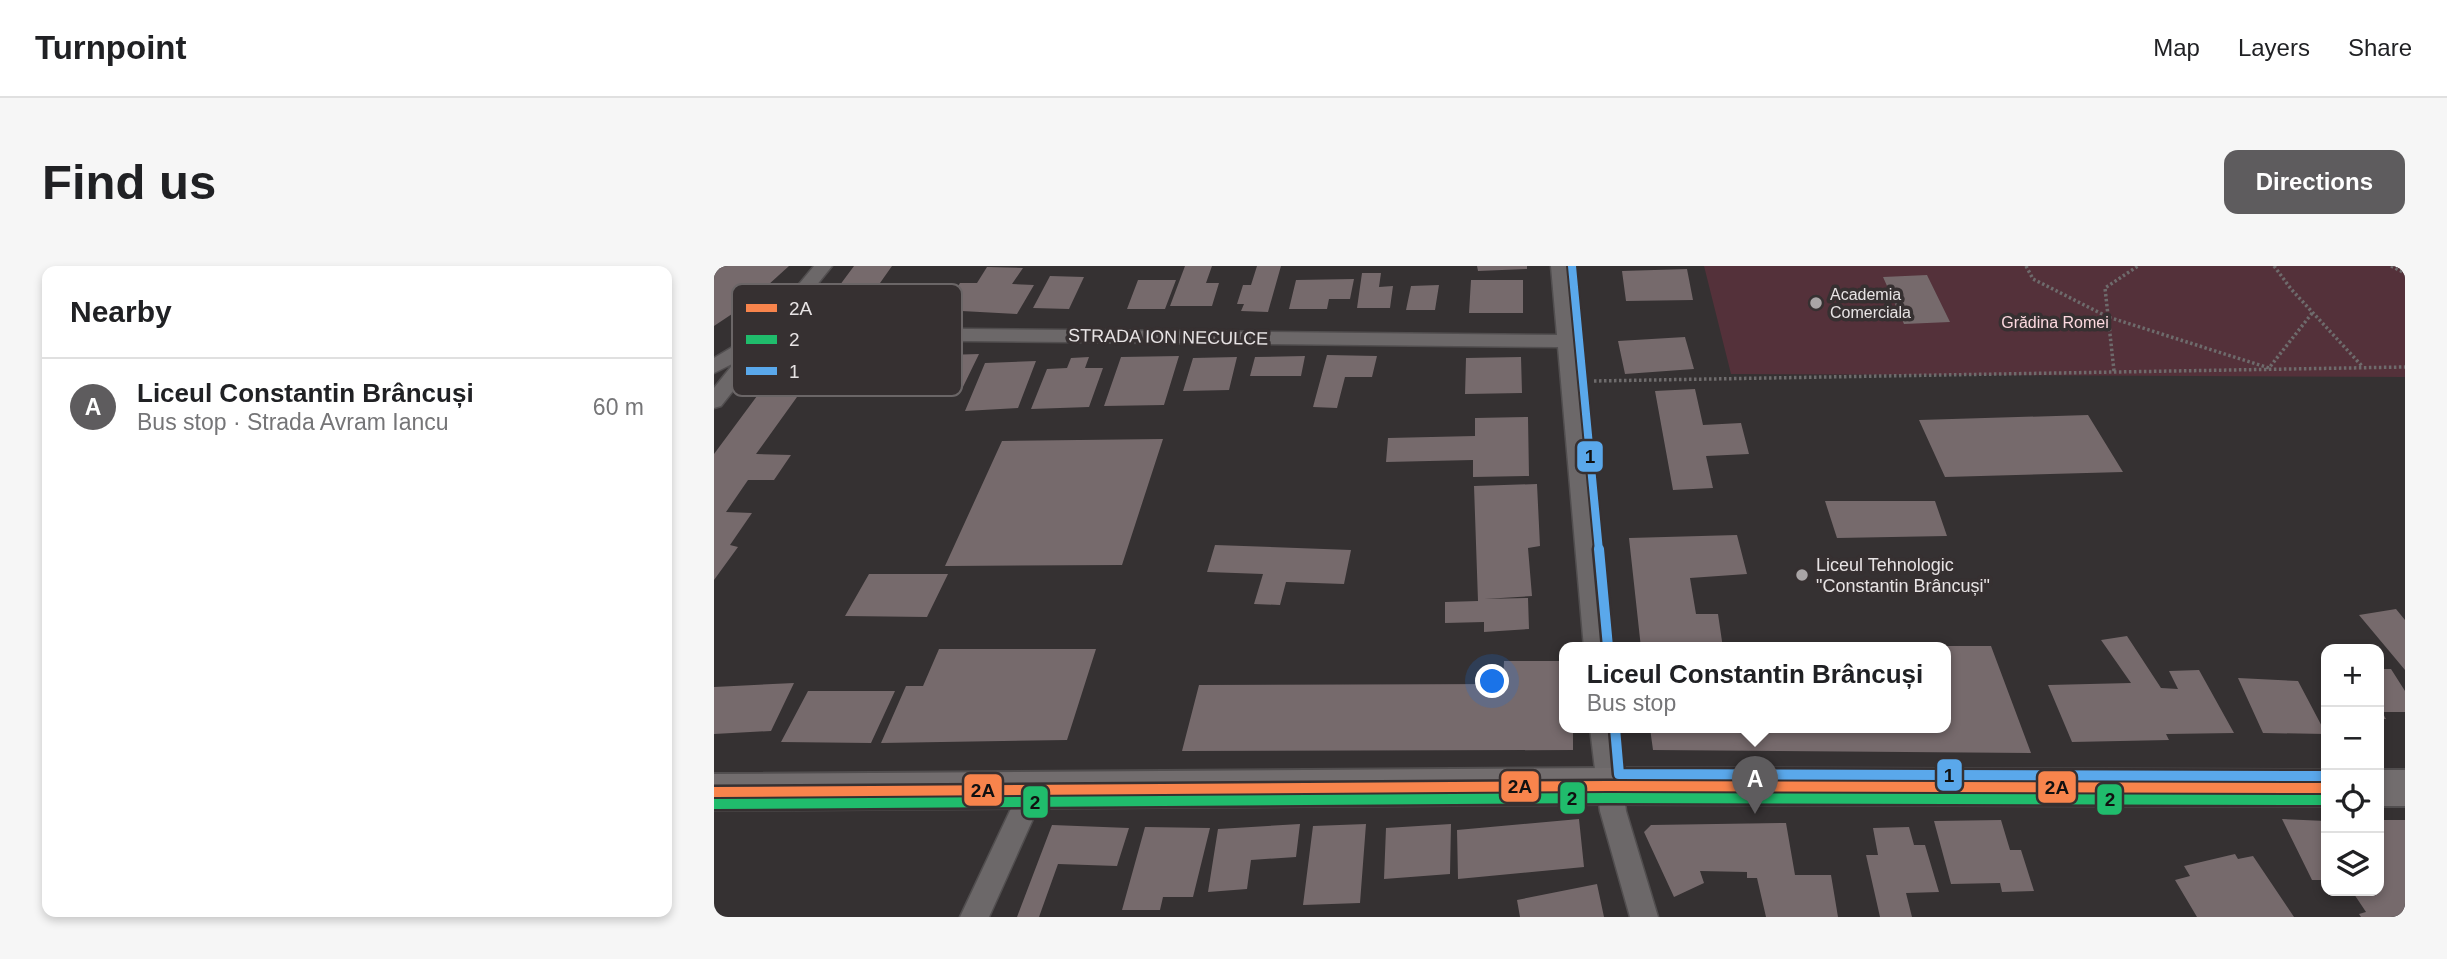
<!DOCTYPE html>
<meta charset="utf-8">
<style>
:root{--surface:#fff;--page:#f6f6f6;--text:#202124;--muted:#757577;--line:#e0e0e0;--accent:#5e5c5e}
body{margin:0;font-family:Helvetica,sans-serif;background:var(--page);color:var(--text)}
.controls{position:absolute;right:21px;bottom:21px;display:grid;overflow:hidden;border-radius:14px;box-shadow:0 4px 10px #0003}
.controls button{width:63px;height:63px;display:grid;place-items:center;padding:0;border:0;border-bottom:2px solid var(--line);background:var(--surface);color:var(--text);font:35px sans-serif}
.you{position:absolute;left:779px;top:416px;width:24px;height:24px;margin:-18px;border:5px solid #fff;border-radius:50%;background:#1a73e8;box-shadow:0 0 0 10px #1a73e833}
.badge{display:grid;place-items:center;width:46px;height:46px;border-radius:50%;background:var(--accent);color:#fff;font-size:23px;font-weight:700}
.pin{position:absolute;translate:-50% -58px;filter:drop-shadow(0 2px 4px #0008)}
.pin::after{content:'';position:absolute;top:37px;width:24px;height:21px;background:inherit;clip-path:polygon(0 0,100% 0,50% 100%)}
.popup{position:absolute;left:845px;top:376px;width:392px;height:91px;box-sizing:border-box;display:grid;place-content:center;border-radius:14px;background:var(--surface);filter:drop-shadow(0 2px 5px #0005);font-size:23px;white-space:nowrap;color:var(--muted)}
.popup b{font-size:26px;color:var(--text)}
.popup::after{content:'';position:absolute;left:50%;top:100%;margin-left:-14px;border:14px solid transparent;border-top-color:var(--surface)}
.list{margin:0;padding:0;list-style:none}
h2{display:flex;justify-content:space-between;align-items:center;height:91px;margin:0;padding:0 28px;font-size:30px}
h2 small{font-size:23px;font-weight:400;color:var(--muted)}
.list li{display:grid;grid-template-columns:46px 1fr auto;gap:21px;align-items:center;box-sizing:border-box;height:98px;padding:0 28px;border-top:2px solid var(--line)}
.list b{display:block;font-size:26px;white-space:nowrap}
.list p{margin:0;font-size:23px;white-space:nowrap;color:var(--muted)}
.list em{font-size:23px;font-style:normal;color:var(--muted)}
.icon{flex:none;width:38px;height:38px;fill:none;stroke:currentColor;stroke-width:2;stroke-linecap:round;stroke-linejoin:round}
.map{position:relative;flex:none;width:1691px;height:651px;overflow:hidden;border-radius:14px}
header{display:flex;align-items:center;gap:42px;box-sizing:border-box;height:98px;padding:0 35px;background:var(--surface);border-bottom:2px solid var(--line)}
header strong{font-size:33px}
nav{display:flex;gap:38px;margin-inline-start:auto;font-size:24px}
.intro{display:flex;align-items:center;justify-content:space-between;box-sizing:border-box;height:168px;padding:0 42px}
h1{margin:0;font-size:49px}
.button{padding:18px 32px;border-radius:14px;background:var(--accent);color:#fff;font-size:24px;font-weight:700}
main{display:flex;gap:42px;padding:0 42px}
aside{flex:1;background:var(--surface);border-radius:14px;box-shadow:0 4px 10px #0003}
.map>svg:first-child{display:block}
.green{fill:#54313a}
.building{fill:#766a6c}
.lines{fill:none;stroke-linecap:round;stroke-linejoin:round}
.street-casing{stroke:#514e4f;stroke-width:3}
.secondary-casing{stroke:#514e4f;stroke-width:4}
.path{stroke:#6e6b6c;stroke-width:3.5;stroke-dasharray:2.5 2.5;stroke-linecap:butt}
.street{fill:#6c6869;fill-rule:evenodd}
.secondary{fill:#726d6e;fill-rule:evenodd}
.bus-1-casing{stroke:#363031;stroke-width:15}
.bus-2-casing{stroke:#363031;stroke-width:15}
.bus-3-far1-casing{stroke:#363031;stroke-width:12}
.bus-3-casing{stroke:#363031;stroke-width:15}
.bus-1{stroke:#f8844c;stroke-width:10}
.bus-2{stroke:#20bc6c;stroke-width:10}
.bus-3-far1{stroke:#5aa8eb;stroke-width:8}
.bus-3{stroke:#5aa8eb;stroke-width:10}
.poi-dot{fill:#a9a5a6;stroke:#363031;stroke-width:2.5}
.labels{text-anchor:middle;stroke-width:7;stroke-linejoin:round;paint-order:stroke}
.far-poi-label{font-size:16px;fill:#e7e3e4;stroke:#363031;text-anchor:start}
.far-park-label{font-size:16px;fill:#fcd8df;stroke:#363031}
.street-label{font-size:18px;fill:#e7e3e4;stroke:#363031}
.poi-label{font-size:18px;fill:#e7e3e4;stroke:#363031;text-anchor:start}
.key{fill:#363031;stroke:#6b6667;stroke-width:2}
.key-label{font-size:19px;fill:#e7e3e4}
.line-badge{stroke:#363031;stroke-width:2.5}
.pale-badge-label{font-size:19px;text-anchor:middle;font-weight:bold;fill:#111}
</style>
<header>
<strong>Turnpoint</strong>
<nav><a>Map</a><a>Layers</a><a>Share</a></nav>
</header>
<div class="intro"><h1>Find us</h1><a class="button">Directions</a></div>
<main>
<aside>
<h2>Nearby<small></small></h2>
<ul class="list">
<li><span class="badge">A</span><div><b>Liceul Constantin Brâncuși</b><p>Bus stop · Strada Avram Iancu</p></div><em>60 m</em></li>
</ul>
</aside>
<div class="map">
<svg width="1691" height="651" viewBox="0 0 1691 651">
<rect width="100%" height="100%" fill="#353132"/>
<path class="green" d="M990,0H1691V111L1017,108Z"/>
<path class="building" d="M5,0H75L33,38L0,60V4Z
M140,0H178L159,27H120Z
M471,0H498L492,17H505L498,40H456Z
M543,0H567L554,46L527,45L530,38H523L529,19H537Z
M763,0H813V3L764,5Z
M273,1L309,2L298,18L320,19L303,48L229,44L246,17H263Z
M973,3L979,34L912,35L908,5Z
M648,7H667L665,21L679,20L676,42H643Z
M1213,9L1236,56L1190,58L1169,11Z
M336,10L370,11L355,43L319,42Z
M640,13L636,33H615L613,43H575L582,14Z
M424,14H462L451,43H413Z
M757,14H809V47H755Z
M725,19L721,44H692L697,20Z
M194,21L223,22L208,44L178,43Z
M110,31L143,32L129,51L95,50Z
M971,71L980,103L911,108L904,75Z
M68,82L122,84L103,110L46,108Z
M146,88H181L174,100H183L175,114L118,115L129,98H140Z
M265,88L248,123L179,126L198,90Z
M613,89L663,90L658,111H631L623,142L599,141Z
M465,90L450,139L390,140L407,91Z
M591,90L587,110H536L541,91Z
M375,91L371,102H389L375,141L317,143L333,103L353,102L357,92Z
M523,91L515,124L469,125L479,92Z
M807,91L808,127L751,128L752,92Z
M322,95L304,142L251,145L271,97Z
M981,123L989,159L1027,157L1035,188L992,190L999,222L959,224L941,125Z
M43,130L83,131L42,188L77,189L60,214H34L12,246L38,247L16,279L24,281L0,314V188Z
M1374,149L1409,206L1231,211L1205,154Z
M814,151L815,210L759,211V194L672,196L674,172L761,170V152Z
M449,173L408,299L231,300L288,175Z
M823,218L826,280L814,282L818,330L770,333L814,332L815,363L770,366V356L731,357V336L764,335L760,220Z
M1111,235H1221L1233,270L1123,272Z
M1023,269L1033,308L976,312L982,348H1004L1009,382H927L915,272Z
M501,279L637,284L630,318L572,316L566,339L540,338L549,308L493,306Z
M155,308H234L213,351L131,350Z
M1682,343L1691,354V404L1645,349Z
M1413,370L1447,422L1464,423L1455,405L1485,404L1520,467L1452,468L1455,474L1358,476L1334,419L1417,417L1387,374Z
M1060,379H1163V382H1060Z
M1232,380H1277L1317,487L939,484L936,462H1232Z
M225,383H382L353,474L167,477L192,420H209Z
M790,395H850V462H859V484L468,485L485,419L789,418Z
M1665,403H1677L1691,425V446H1668L1672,453H1665Z
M1524,412L1584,415L1612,468L1549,467Z
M80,417L57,465L0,468V421Z
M94,425H181L157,477L67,476Z
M865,553L870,601L744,613L743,564Z
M1568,553L1612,555V614H1598Z
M1287,554L1296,584H1307L1320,625L1288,626L1286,617L1237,618L1220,555Z
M1665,554H1691V651H1647L1645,648L1652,646L1638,625H1665Z
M1072,557L1081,609H1117L1124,651H1052L1043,612H1033V606L986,605L990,617L960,631L930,566L937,559Z
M586,558L582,591L537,594L533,623L494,626L504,563Z
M652,558L646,637L589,639L599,560Z
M737,558L736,608L670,613L672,562Z
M338,559L415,562L403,600L344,598L325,651H303Z
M431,561L496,562L479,631H449L446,644H408Z
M1195,561L1200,579H1211L1225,626L1192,627L1198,651H1166L1152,589H1164L1159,562Z
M1521,588L1524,593L1539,590L1580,651H1483L1461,614L1476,610L1470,600Z
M883,618L890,651H806L803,634Z"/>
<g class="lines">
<defs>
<path id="street" d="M100,0H118L69,61L843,69L837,0H855L894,382H870L844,81L60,73L7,140L0,142V122L20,97L0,107V92L47,64Z
M876,462H902L912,545L944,651H916L886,545Z
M319,512L328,515L332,524L275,651H246L310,515Z"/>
<path id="secondary" d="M894,502L1612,504V540L894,538L0,544V508Z
M1665,504H1691V540H1665Z"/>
</defs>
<use href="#street" class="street-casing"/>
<use href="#secondary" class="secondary-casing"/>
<path class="path" d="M1312,0L1319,13L1394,51L1555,102L1599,46
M1560,0L1577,23L1648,100
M1677,0L1691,7
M1400,105L1391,22L1424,0
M880,115L1691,101"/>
<use href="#street" class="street"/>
<use href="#secondary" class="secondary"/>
<defs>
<path id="bus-1" d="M0,526L894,520L1612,522"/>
<path id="bus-2" d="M0,538L894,532L1612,534"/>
<path id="bus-3-far1" d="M858,0L885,285"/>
<path id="bus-3" d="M885,283L894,381
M901,462L905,508L1612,510"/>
</defs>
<use href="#bus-1" class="bus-1-casing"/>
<use href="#bus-2" class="bus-2-casing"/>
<use href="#bus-3-far1" class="bus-3-far1-casing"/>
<use href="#bus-3" class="bus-3-casing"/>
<use href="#bus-1" class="bus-1"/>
<use href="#bus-2" class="bus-2"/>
<use href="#bus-3-far1" class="bus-3-far1"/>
<use href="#bus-3" class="bus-3"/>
</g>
<g class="poi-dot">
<circle cx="1102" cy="37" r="7"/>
<circle cx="1088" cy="309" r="7"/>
</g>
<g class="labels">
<g class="far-poi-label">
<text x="1116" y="34">Academia<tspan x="1116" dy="18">Comerciala</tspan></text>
</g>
<g class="far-park-label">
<text x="1341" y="62">Grădina Romei</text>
</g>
<g class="street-label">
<text transform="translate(454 71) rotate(1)" y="6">STRADA ION NECULCE</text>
</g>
<g class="poi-label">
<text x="1102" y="305">Liceul Tehnologic<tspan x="1102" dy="21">"Constantin Brâncuși"</tspan></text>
</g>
</g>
<rect x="18" y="18" width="230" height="112" rx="10" class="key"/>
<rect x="32" y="38" width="31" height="8" fill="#f8844c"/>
<rect x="32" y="69" width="31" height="9" fill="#20bc6c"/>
<rect x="32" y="101" width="31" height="8" fill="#5aa8eb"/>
<g class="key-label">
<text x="75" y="49">2A</text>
<text x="75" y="80">2</text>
<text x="75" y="112">1</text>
</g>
<g class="line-badge">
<rect x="862" y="174" width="28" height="33" rx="7" fill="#5aa8eb"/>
<rect x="1222" y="492" width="27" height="34" rx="7" fill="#5aa8eb"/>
<rect x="786" y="504" width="40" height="33" rx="7" fill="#f8844c"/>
<rect x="1323" y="504" width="40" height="34" rx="7" fill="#f8844c"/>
<rect x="249" y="507" width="40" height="34" rx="7" fill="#f8844c"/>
<rect x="845" y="515" width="27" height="34" rx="7" fill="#20bc6c"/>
<rect x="1382" y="517" width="27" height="33" rx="7" fill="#20bc6c"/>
<rect x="308" y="519" width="27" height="34" rx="7" fill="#20bc6c"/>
</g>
<g class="pale-badge-label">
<text x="876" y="197">1</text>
<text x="1235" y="516">1</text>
<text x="806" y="527">2A</text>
<text x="1343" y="528">2A</text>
<text x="269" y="531">2A</text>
<text x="858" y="539">2</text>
<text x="1396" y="540">2</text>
<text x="321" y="543">2</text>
</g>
</svg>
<div class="controls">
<button>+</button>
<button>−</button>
<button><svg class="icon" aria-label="locate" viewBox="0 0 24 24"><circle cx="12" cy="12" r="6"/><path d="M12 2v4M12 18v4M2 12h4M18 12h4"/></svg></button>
<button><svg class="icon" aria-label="layers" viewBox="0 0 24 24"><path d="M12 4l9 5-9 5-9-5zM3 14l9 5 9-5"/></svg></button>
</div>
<div class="you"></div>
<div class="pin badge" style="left:1041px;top:548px">A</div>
<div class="popup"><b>Liceul Constantin Brâncuși</b>Bus stop</div>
</div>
</main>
